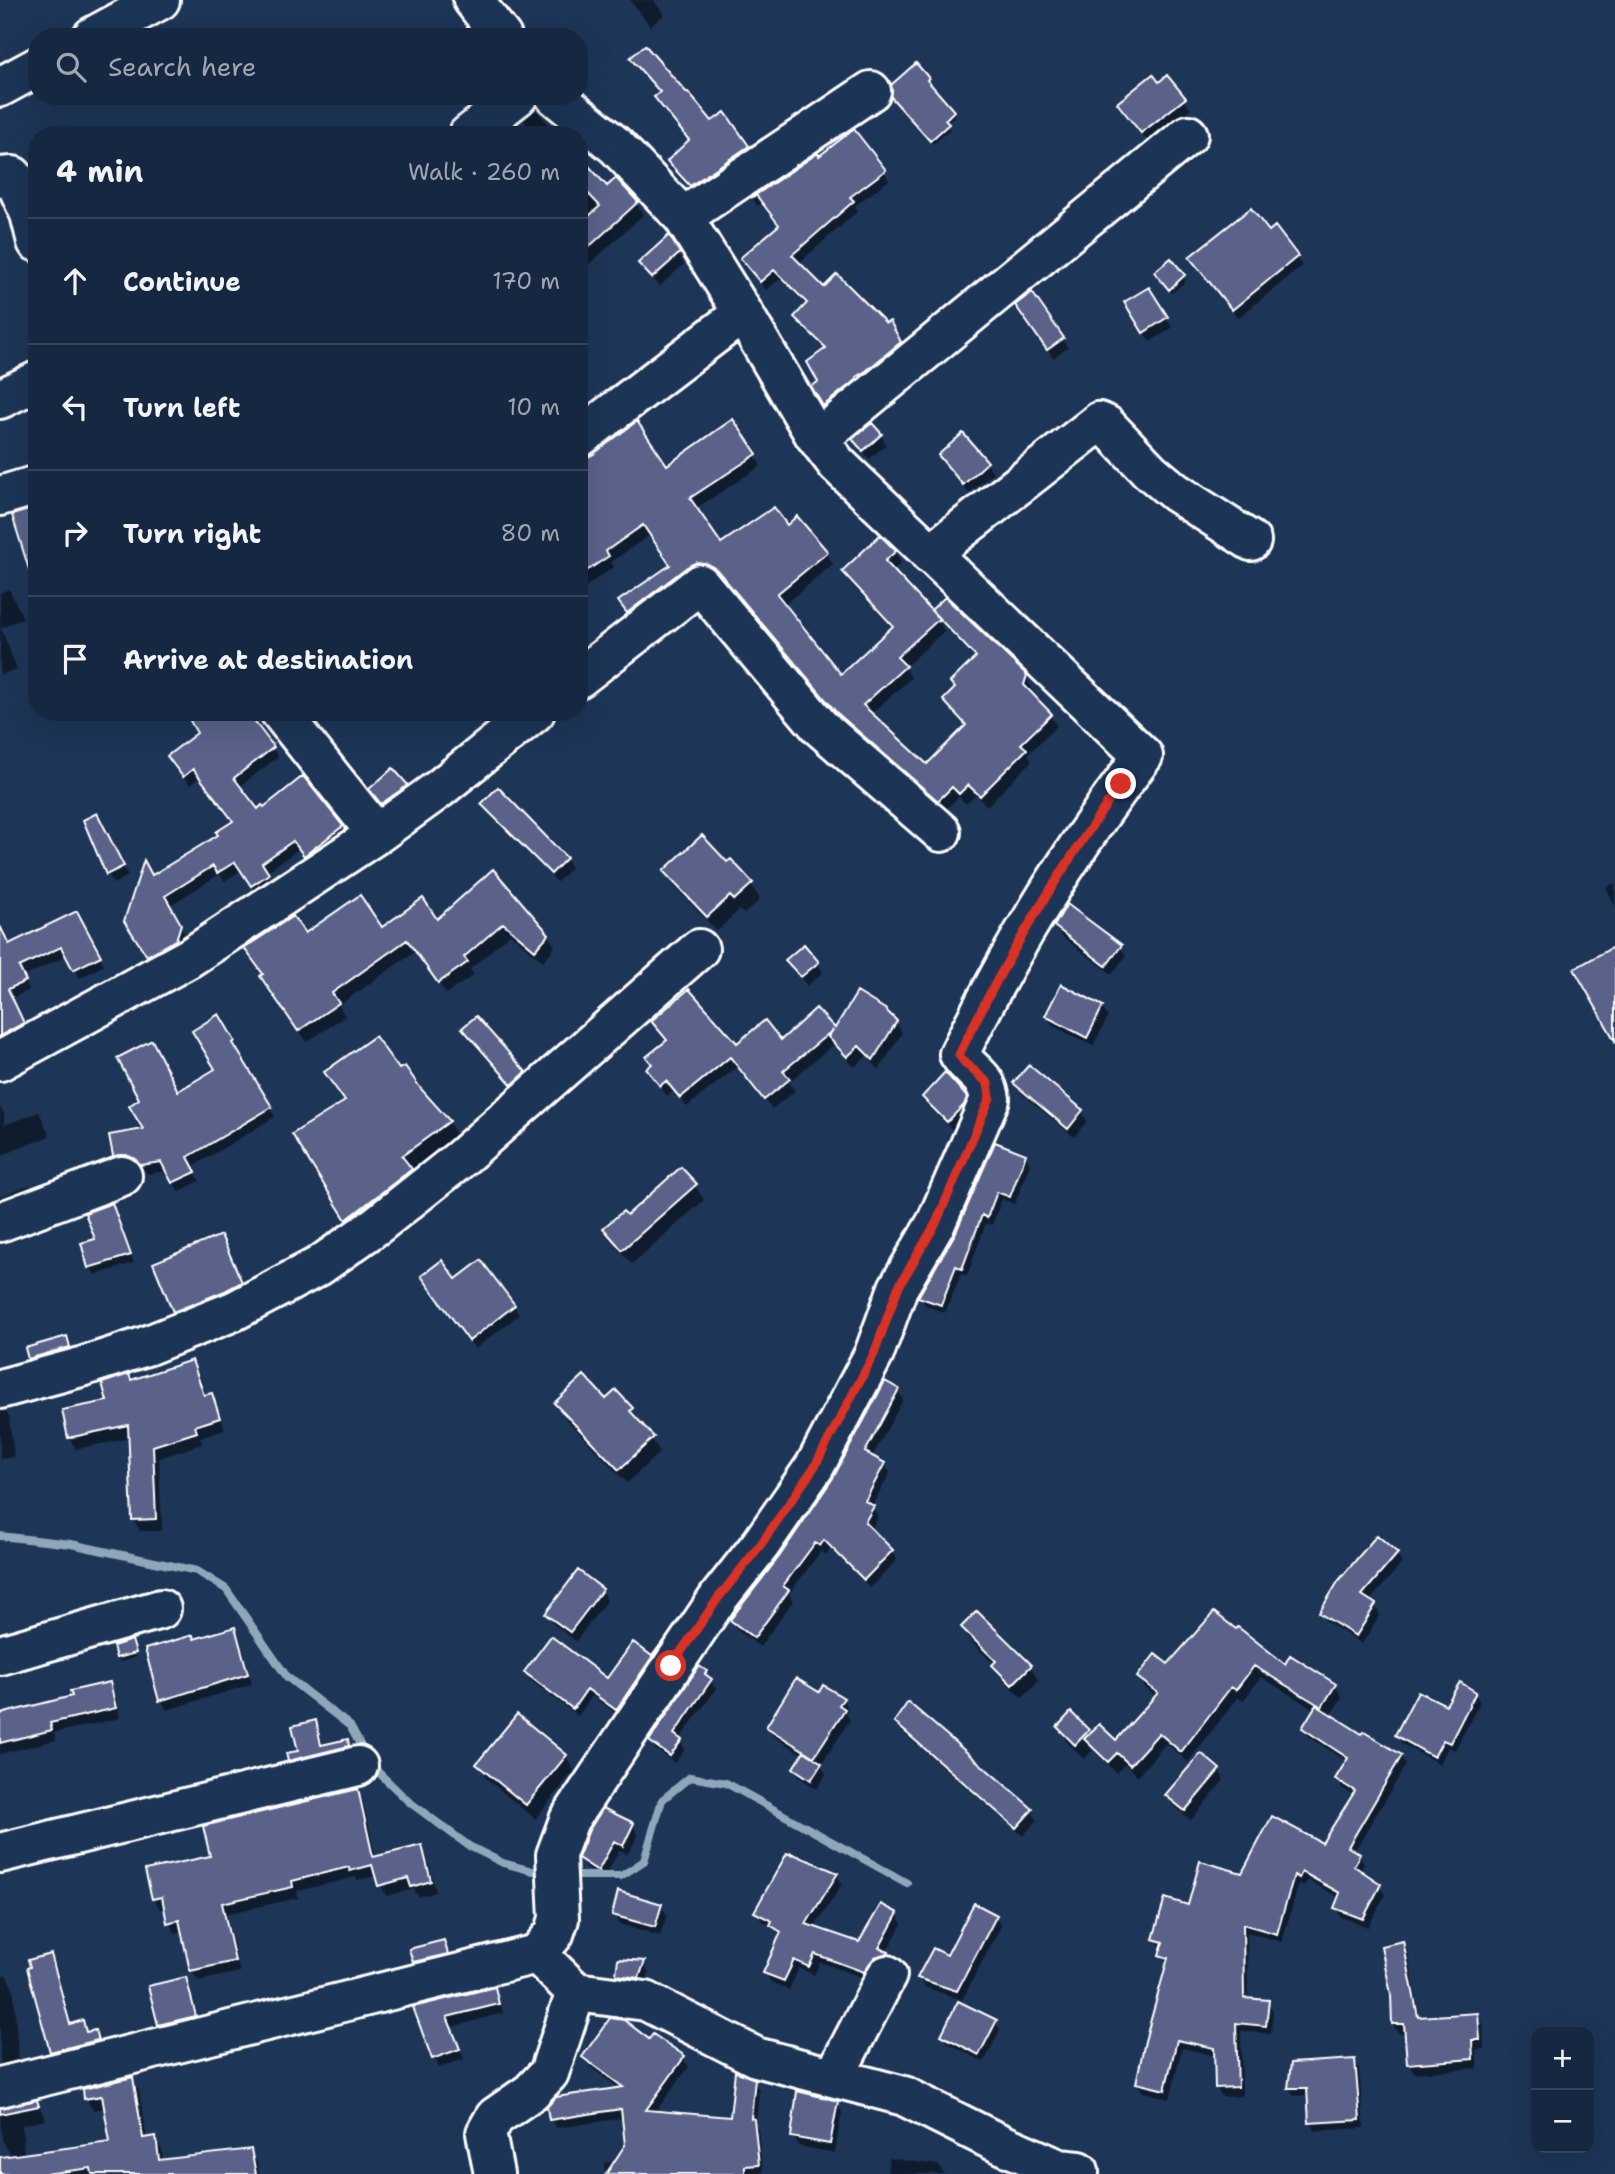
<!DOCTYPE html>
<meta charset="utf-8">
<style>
:root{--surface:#162841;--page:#23344c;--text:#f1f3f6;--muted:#9ea6b1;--line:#35445a}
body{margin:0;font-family:"Shantell Sans",sans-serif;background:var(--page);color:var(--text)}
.controls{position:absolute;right:21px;bottom:21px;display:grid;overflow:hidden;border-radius:14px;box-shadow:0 7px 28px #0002}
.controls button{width:63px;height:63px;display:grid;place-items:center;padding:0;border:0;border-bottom:2px solid var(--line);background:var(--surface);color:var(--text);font:35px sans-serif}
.stop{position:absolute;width:21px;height:21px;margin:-16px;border:5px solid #d93025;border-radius:50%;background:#fff}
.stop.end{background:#d93025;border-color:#fff;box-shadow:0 2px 7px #0008}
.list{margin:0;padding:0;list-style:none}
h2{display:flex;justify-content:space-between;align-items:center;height:91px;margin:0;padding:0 28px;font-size:30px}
h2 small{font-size:23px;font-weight:400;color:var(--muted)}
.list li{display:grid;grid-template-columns:46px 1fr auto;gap:21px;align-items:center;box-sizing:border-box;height:126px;padding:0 28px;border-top:2px solid var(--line)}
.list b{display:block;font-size:26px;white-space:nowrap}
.list em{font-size:23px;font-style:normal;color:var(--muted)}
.icon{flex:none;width:38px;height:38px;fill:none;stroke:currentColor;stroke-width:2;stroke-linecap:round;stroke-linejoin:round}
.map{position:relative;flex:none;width:1615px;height:2174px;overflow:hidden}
.search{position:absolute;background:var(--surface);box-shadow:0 7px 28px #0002;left:28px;top:28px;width:560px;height:77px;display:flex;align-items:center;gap:18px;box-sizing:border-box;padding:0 24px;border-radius:28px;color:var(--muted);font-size:26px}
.panel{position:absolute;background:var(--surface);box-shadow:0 7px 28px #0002;left:28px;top:126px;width:560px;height:595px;border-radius:28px}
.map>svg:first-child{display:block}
.shadow{fill:#0007;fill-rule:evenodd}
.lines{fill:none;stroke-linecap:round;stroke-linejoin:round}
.stream{stroke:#90a7bb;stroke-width:8}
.building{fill:#5a628a;stroke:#fff;stroke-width:2}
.minor-casing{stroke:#fff;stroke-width:44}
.minor{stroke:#1d3557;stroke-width:38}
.route{stroke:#d93025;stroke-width:9}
</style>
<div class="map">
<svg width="1615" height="2174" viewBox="0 0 1615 2174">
<rect width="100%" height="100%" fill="#1d3557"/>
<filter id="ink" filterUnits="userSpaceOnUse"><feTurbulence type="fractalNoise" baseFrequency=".0143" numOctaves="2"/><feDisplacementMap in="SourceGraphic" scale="14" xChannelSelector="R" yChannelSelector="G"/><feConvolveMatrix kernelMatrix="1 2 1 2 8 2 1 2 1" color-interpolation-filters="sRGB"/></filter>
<g filter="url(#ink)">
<path class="shadow" d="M630,0H654L664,15L650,26Z
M632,59L711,123L724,114L753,156L696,194L674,170L669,161L690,142L661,106V94L637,67Z
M928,79L930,83L929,84L955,116L946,124L950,130L933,144L896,102Z
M1184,99L1190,109L1148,142L1119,103Z
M536,110L558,135H532L524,121Z
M817,155L819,158L884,171L889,180L855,206L858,211L798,264L824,290L886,325L889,323L905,352L830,414L814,387L820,382L826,350L801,326L796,317L808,306L780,279L766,290L742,258L780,227L763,204L757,206L753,199Z
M579,158L607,188L636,203L643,215L585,268L579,261Z
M1275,228L1302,266L1238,318L1197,267L1269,233Z
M668,238L684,264L659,287L640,263Z
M1171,260L1186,281L1172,293L1159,277Z
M1148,289L1172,328L1150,342L1126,303Z
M1023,315L1062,339L1068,348L1053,358Z
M881,435L886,445L869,459L855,439Z
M963,436L987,463L993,473L969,493L945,466L940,456Z
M755,455L761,466L695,509L721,546L786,528L797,519L827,553L833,564L784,605L841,677L893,629L850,582L844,571L880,538L895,552L901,563L892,571L938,619L933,610L1026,677L1032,688L1030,694L1050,715L1057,726L1028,754L1032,761L987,806L976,795L966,804L959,797L945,810L844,723L725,581L716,574L634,623L627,612L671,566L650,535L611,562L614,567L579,591V461L667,467ZM939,621L976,659L956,690L945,700L951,711L966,728L927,766L871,714L911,678L905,667L944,631Z
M35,510L37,514V547L26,551Z
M9,589L23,618L1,628L17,669L0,675V593Z
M272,748L278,757L239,787L258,811L263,809L303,779L347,836L311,864L299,849L266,872L273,884L257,894L242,870L224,881L220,874L169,906L185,935L181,949L152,964L126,921L152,878L220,836L234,822L200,777L190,785L175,765Z
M406,786L412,795L388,813L371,789Z
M483,804L566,859L571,868L557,882L489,814Z
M85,821L101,825L128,876L113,884Z
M727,865L751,884L760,900L744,914L739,910L717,931L674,886L665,871Z
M492,872L548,935L555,947L543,961L510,934L470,969L474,975L446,994L416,951L339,1005L345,1016L307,1042L269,989L305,936L382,930L437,921Z
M1615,883V906L1606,887Z
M76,913L104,965L80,978L68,955L23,977L29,990L11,999L28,1032L0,1048V950Z
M1056,926L1120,946L1126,956L1112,974L1061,936Z
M788,960L817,963L823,972L807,986Z
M1102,1007L1108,1017L1093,1046L1053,1026L1047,1016Z
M816,1011L835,1030L896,1022L902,1033L879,1070L867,1056L854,1067L834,1044L789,1082L795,1091L772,1109L737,1067L687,1107L674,1091L667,1096L648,1070L667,1042L653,1021L736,1046L781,1042Z
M218,1017L239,1051L237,1053L275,1117L192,1167L200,1181L179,1192L168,1171L148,1174L143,1168L133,1164L120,1165L115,1155L145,1131L178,1093L217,1070Z
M464,1029L525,1073L530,1082L518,1093L470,1039Z
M399,1072L420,1090L449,1122L457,1136L410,1170L418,1184L355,1232L302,1148L346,1102L334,1086Z
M1015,1083L1082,1112L1087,1121L1074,1137L1021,1093Z
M924,1098H966L971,1108L969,1115L953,1130L929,1107Z
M0,1107L4,1114V1125L39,1112L50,1136L0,1156Z
M1025,1155L1030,1164L1015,1204L1002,1199L992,1225L986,1223L967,1276L961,1274L945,1313L925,1305L920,1297L958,1233Z
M30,1185L36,1197L0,1210V1197Z
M695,1185L704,1200L632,1264L614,1244L605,1229Z
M111,1205L134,1263L95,1275L90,1267L97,1240Z
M220,1237L229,1252L249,1298L183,1326L175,1311Z
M428,1286L514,1306L519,1315L475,1349Z
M66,1338L74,1357L35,1368L30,1358Z
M192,1362L199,1374L206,1396L211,1395L218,1407L225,1430L200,1438L202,1444L159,1458L162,1531H140L133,1519L131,1438L76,1449L69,1437L109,1403Z
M898,1390L903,1400L872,1457L884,1464L890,1473L872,1506L878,1517L871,1530L892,1551L897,1560L870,1588L830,1548L826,1555L821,1551L789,1594L793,1601L760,1647L737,1630L732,1621L780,1558Z
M606,1402L631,1409L660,1452L627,1483L564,1417L556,1403Z
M6,1411L9,1416L14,1457L0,1459V1412Z
M1396,1554L1402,1563L1369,1602L1374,1605L1380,1615L1362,1644L1327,1622L1321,1613Z
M602,1590L607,1600L576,1641L553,1624L547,1614Z
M1215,1614L1285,1666L1335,1685L1342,1697L1330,1716L1401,1756L1406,1765L1354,1852L1359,1855L1364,1864L1360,1872L1379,1886L1385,1895L1368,1927L1341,1917L1336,1908L1340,1898L1308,1880L1304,1886L1299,1883L1282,1942L1247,1932L1248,2000L1268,2002L1273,2011L1271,2034L1241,2031L1242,2096L1222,2097L1217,2088L1216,2056L1182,2048L1170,2099L1143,2092L1137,2083L1168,1964L1161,1955L1162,1948L1155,1939L1190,1907L1243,1875L1323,1845L1354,1795L1342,1788L1337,1779L1348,1762L1309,1737L1304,1728L1315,1710L1261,1677L1243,1701L1238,1697L1188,1762L1166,1743L1138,1776L1125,1764L1116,1773L1093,1750L1084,1759L1067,1742L1059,1727L1088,1732L1090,1735L1116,1743L1157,1697L1146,1689L1139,1677L1168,1666Z
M963,1628L1030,1666L1039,1681L1022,1698L1003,1680L994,1664L972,1643Z
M234,1629L240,1639L252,1684L167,1710L161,1700Z
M634,1644L652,1658L662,1644L665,1650L621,1717L592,1696L578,1716L530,1680L526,1672L608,1680Z
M134,1646L137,1657L120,1662L118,1657Z
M705,1673L716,1689L679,1740L685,1749L675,1763L655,1749L651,1741Z
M109,1684L115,1694L120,1718L54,1733L56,1740L0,1754V1715L74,1698Z
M1475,1693L1480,1702L1455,1750L1448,1747L1440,1764L1402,1744L1397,1735Z
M819,1695L843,1699L848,1709L846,1713L850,1720L821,1765L826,1774L817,1789L800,1778L795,1768L803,1755L773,1736L768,1727Z
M315,1722L320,1732L324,1747L347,1741L353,1751L295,1770L289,1760L300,1752Z
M896,1722L1031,1810L1037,1820L1023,1836L902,1732Z
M566,1756L574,1771L535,1819L487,1779L478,1764Z
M1219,1770L1224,1780L1191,1820L1173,1805L1167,1795Z
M357,1791L363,1801L376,1858L421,1847L427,1857L436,1892L418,1897L414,1889L386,1896L377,1876L357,1880L356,1877L297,1891L298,1898L226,1914L237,1959L192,1969V1972L183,1931L175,1933L169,1922L166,1908L160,1909L154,1899L212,1857Z
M633,1825L638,1835L628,1854L619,1850L604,1879L586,1868L580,1858Z
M837,1875L842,1884L814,1928L860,1945L897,1915L902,1924L886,1953L893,1962L869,1980L820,1962L814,1975L799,1968L789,1990L771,1982L765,1973L781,1937L773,1927L762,1921L756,1912Z
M661,1905L667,1915L660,1936L620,1924L614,1914Z
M996,1916L1001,1926L962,2000L925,1987L919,1978L948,1957Z
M444,1942L449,1952L452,1963L420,1971L414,1962Z
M1402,1943L1408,1953L1420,2018L1477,2015L1483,2024L1484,2049L1476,2050L1478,2068L1414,2073L1409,2063L1407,2033L1399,2034L1393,2024Z
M50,1956L56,1965L72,2025L82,2023L88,2033L94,2032L102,2050L57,2061L51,2051Z
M237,1962L240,1972L198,1981L193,1972Z
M643,1963L649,1973L644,1987L624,1985L618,1975Z
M6,1975L14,1990L19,2077L0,2080V1977Z
M185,1979L191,1989L200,2026L165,2034L159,2025L150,1987Z
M494,1989L499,1999L503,2013L452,2027L464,2059L439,2068L415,2009Z
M996,2022L1000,2030L984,2062L948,2043L943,2035Z
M650,2042L683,2058L689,2067L655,2112L732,2119L754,2081L759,2090L756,2126L758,2130L763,2174H605L604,2163L617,2161L627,2146L624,2118L556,2128L550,2119L620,2089L589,2066L584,2057Z
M1354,2060L1359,2069L1364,2128L1315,2131L1311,2122L1309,2095L1294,2096L1289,2088L1293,2064Z
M132,2079L139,2090L147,2139L155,2138L162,2150L163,2161L251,2151L257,2162L259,2174H7L12,2157L2,2140L0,2110L37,2102L45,2117L46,2120L22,2125L24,2155L112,2144L106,2108L93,2110L86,2098Z
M836,2103L842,2112L835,2153L799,2146L793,2137Z
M889,2158L938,2165L944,2174H887Z"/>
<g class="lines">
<path class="stream" d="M0,1536L71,1544L197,1571L226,1589L287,1677L350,1726L371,1765L408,1801L469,1846L503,1863L548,1875
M568,1876H621L644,1861L662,1800L690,1777L726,1783L907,1883"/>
</g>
<path class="building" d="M645,45L687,93L688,92L712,121L725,112L749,146L690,186L667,161L689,140L654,97L660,92L630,58Z
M916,63L929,78L927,80L954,111L945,120L949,124L930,141L891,97V85Z
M1153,74L1159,82L1167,75L1186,98L1141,133L1117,103Z
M854,129L886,170L850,197L854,201L792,255L824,287L837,274L886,323L890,321L901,342L866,371L856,377L857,379L823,406L811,386L818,382L807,362L826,348L794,317L807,303L774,270L760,282L740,258L779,225L756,195L751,198L818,153L819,156Z
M579,155L607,186L616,178L638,202L579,256V225L600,206L579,184Z
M1251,208L1269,231L1275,226L1298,256L1232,310L1189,257Z
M669,235L680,253L652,278L638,263Z
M1171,258L1185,275L1169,290L1154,272Z
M1149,287L1168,317L1143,333L1124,302Z
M1032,292L1064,338L1047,350L1015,305Z
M733,419L757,454L690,498L721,543L774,507L787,525L797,516L828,552L777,594L841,674L893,626L842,571L880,535L896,551L885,561L939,619L897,657L906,666L863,705L927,764L966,725L943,700L955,688L950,682L976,657L931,610L945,597L1027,675L1024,685L1052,714L1021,744L1027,749L980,796L968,785L959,794L952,787L938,801L836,712L717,570L708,564L697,562L687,567L627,613L618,601L670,565L643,525L606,551L609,556L579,576V459L592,455L637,421L667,465Z
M872,423L882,434L863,451L852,439Z
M963,433L988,462L963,485L938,455Z
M35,508L37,578L32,579L12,515Z
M185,712H247L274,747L234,778L258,809L262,805L264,807L303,776L343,826L304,856L293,841L262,863L269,874L251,886L235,862L217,873L213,866L165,896L181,924L176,940L147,956L124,921L144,860L152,875L218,835L216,832L233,821L193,769L183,777L167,756L197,733Z
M393,768L408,785L381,804L369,789Z
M498,787L567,858L551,874L481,804Z
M97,813L124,866L106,875L83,820Z
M702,835L727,862L731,859L753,883L734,900L730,896L707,917L663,871Z
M493,869L549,934L535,950L503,923L464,957L468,962L438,983L407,940L332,993L339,1003L298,1031L260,976L263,974L244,948L293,916L305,933L360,895L382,927L423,898L437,919Z
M1067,904L1122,945L1106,966L1054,926Z
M77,911L101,956L73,970L61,947L19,967L26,981L8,989L24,1023L0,1036V926L9,944Z
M804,944L819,962L801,977L785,960Z
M1615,946V1041L1574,969Z
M1061,984L1103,1006L1087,1038L1045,1016Z
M689,989L737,1043L765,1020L781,1040L816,1008L835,1028L857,992L885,1009L897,1021L873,1060L859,1046L847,1057L828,1037L833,1030L783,1071L790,1079L764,1100L730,1057L680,1098L666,1081L660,1086L646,1069L652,1064L646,1057L667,1040L651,1021Z
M219,1014L235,1041L233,1043L272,1107L188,1157L196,1172L172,1183L161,1162L141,1165L135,1159L126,1155L113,1156L109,1135L143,1129L129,1106L139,1099L117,1058L152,1040L178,1091L215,1069L192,1031Z
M476,1016L526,1072L512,1085L462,1028Z
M375,1036L399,1069L405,1066L421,1089L450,1121L402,1156L412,1169L346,1220L292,1134L345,1101L324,1072Z
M1029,1065L1083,1110L1068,1129L1013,1083Z
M945,1072L967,1097L964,1105L947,1122L922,1097Z
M995,1142L1026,1154L1010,1197L997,1192L987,1218L982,1215L962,1269L956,1266L941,1305L918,1297L956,1232Z
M681,1167L697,1184L622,1250L603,1228L623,1211L627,1215Z
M112,1203L131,1255L88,1268L81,1243L95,1239L85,1213Z
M221,1235L242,1282L225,1291L173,1312L153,1263Z
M442,1260L456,1279L481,1260L515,1305L469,1341L421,1276Z
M67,1336L70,1347L28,1359L25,1348Z
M192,1360L204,1395L212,1393L220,1418L195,1426L197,1432L153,1446L156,1519L132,1520L128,1425L68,1438L62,1410L107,1401L102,1383L129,1374L131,1380Z
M584,1375L606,1399L616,1390L633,1408L630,1411L654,1437L619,1470L554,1403Z
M885,1381L899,1389L865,1452L885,1463L865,1501L874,1506L865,1522L893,1550L864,1580L824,1540L820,1546L815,1543L783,1586L789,1590L754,1638L730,1620L779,1557L833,1478Z
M1377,1535L1398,1553L1362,1595L1376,1604L1356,1636L1319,1613L1339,1580Z
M578,1570L603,1589L570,1632L545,1614Z
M977,1611L1032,1665L1012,1685L992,1665L996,1661L961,1627Z
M1214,1612L1236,1629L1238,1627L1285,1664L1290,1655L1336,1684L1322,1707L1254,1666L1236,1690L1231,1687L1181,1752L1159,1733L1130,1765L1117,1753L1108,1762L1084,1739L1099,1724L1116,1740L1158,1693L1137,1677L1155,1654L1168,1664Z
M235,1627L248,1674L159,1701L145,1649L193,1635L194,1639Z
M551,1636L607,1678L633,1642L652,1656L663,1641L616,1710L587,1689L573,1709L524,1672Z
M132,1640L136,1653L116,1658L113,1646Z
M699,1666L707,1671L705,1674L712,1679L674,1734L682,1740L670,1756L649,1741Z
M796,1678L819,1692L823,1685L844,1698L839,1705L845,1709L814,1757L766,1727Z
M110,1682L116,1708L50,1723L52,1730L0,1743V1714L72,1696L70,1691Z
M1460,1682L1476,1692L1450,1743L1443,1740L1434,1757L1395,1735L1418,1691L1446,1705Z
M908,1702L1033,1809L1016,1828L894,1722Z
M1316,1705L1362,1734L1364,1732L1402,1755L1348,1847L1360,1854L1354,1866L1381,1884L1363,1919L1334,1908L1340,1893L1302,1872L1299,1878L1294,1875L1277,1934L1243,1924L1244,1998L1269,2000L1266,2026L1236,2023L1238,2087L1215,2088L1214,2048L1177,2040L1165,2090L1136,2083L1145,2041L1168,1958L1159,1955L1163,1942L1153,1939L1165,1898L1188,1905L1200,1861L1242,1873L1272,1816L1322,1843L1355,1791L1335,1779L1348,1758L1302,1728Z
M1071,1712L1089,1730L1075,1745L1057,1727Z
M517,1714L567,1755L526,1805L476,1764Z
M316,1720L321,1745L348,1739L349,1746L288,1761L286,1753L298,1751L292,1726Z
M804,1751L822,1763L811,1780L793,1768Z
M1201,1753L1220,1769L1185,1811L1165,1795Z
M358,1789L373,1857L422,1845L431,1881L411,1887L408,1878L378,1886L372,1865L350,1871L349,1867L292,1881L293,1887L222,1903L235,1961L190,1971L179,1920L167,1923L162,1897L152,1899L145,1870L210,1856L203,1826Z
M603,1808L634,1823L623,1846L614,1841L598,1871L578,1858L589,1830Z
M787,1853L791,1855V1853L838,1873L806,1924L859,1942L881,1904L898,1913L879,1948L889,1952L888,1954L875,1957L864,1972L815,1954L809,1967L794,1960L784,1981L763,1973L781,1932L770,1925L772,1921L754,1912Z
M618,1891L662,1904L655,1927L612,1915Z
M974,1903L997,1915L957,1991L917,1978L933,1948L947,1955Z
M444,1940L448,1954L413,1962L409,1949Z
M1403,1941L1418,2017L1478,2013L1480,2040H1472L1473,2059L1407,2064L1404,2024H1392L1391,1994L1381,1946Z
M51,1954L70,2024L83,2020L86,2032L95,2030L98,2040L50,2052L27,1968L30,1967L28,1960Z
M618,1959L645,1961L639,1978L616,1975Z
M186,1977L196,2016L158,2025L148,1986Z
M495,1987L499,2004L447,2017L460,2049L432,2059L413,2007Z
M958,2001L997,2020L979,2055L941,2035Z
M610,2018L624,2020L649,2039L653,2034L685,2056L646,2110L730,2117L735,2071L755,2079L751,2118L754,2119L759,2165L745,2166V2174H606L625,2145L621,2109L549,2120L547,2107L556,2097L623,2087L582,2057Z
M1355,2059L1360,2120L1309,2123L1307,2088H1288L1291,2063Z
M133,2077L143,2138L156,2136L159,2160L251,2149L256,2174H92L91,2168L45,2174H0V2157L110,2142L102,2096L84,2099L83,2089Z
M797,2091L838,2101L830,2144L791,2137Z
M37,2100L39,2106L0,2114V2108Z"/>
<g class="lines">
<defs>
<path id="minor" d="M473,0L502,37
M92,37L160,0
M0,87L37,67
M468,135L518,96
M0,177L13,176L30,214L37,242
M683,217L871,91
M0,399L37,381
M579,438L743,313
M818,439L1188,135
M0,496L37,485
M930,554L1099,422L1106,425L1150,471L1175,492L1251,541
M579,678L700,584L820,727L941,832
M280,712L377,834
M0,1061L189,958L377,834L439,789L535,712
M0,1222L122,1176
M0,1389L81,1367L146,1346L234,1311L319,1266L377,1225L459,1160L699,949
M0,1655L161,1609
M0,1853L358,1766
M537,1954L554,1934L559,1919L556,1855L569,1820L719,1597L761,1544L815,1466L874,1354L898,1288L936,1223L990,1099C986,1074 972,1074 959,1054C1010,949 1072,849 1143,756L837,464L814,434L743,313L683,217L616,146L555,96
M834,2077L887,1975
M0,2087L537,1954L576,1992L646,2001L756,2057L904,2096L990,2139L1059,2169L1079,2171V2174
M494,2174L486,2133L495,2117L531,2092L549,2073L576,1992"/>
</defs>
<use href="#minor" class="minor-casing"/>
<use href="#minor" class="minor"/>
</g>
</g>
<g class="lines" filter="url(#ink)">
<path class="route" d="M671,1666L719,1597L761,1544L815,1466L874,1354L898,1288L936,1223L990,1098L988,1083L964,1062L959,1055C1004,960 1060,870 1121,784"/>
</g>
</svg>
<div class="controls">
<button>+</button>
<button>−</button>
</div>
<div class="stop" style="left:671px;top:1666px"></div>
<div class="stop end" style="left:1121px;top:784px"></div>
<div class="search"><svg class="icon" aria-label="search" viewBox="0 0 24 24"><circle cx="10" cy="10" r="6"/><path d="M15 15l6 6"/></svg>Search here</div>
<section class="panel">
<h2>4 min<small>Walk · 260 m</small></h2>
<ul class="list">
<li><svg class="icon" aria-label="ahead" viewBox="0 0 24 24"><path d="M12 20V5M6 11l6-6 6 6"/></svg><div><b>Continue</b></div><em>170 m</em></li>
<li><svg class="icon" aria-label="left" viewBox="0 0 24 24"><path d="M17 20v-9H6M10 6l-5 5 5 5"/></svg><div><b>Turn left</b></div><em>10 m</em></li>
<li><svg class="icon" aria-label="right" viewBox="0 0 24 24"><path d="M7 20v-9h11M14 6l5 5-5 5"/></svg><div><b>Turn right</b></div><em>80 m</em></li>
<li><svg class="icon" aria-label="arrive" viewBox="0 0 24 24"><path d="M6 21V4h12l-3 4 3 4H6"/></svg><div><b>Arrive at destination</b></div></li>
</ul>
</section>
</div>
